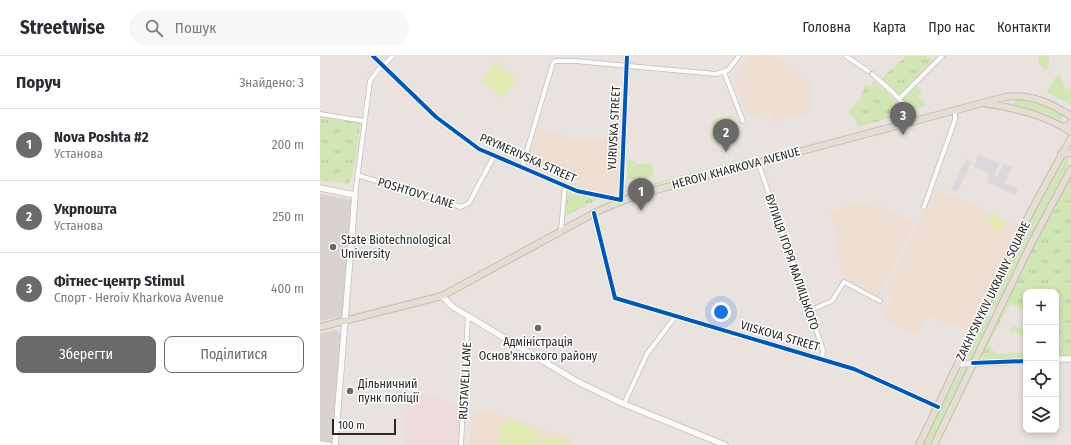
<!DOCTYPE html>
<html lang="uk">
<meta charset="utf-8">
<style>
:root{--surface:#fff;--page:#f7f7f7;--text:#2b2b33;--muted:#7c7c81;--line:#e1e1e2;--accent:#6c6a68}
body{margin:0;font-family:"Fira Sans Condensed",sans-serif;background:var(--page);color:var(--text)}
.controls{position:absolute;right:12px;bottom:12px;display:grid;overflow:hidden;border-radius:8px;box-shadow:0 2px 6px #0003}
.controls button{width:36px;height:36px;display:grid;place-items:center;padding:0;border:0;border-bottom:1px solid var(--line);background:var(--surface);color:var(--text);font:20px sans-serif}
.scale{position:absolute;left:12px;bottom:10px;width:64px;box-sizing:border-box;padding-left:4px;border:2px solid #292929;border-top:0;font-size:11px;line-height:14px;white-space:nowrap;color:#292929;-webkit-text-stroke:3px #fff;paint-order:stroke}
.you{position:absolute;left:401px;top:256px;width:14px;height:14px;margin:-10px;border:3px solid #fff;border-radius:50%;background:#1a73e8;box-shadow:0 0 0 6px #1a73e833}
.badge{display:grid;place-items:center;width:26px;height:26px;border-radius:50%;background:var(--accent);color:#fff;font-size:13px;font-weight:700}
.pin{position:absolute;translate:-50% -33px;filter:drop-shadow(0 1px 2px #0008)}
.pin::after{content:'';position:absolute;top:21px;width:14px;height:12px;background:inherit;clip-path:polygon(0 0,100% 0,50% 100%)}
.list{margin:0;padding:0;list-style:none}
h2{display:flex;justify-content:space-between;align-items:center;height:52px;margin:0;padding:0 16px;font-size:17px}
h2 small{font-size:13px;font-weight:400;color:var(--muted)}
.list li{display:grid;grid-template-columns:26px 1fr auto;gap:12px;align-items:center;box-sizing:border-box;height:72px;padding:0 16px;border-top:1px solid var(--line)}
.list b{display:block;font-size:15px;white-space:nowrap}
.list p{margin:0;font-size:13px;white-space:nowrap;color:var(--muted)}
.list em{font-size:13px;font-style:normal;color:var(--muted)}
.actions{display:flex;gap:8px;padding:12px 16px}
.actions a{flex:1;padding:9px 0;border:1px solid var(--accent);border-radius:8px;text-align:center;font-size:14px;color:var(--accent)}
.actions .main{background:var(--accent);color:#fff}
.icon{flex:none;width:22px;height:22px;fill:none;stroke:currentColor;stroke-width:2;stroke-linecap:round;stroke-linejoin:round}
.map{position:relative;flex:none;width:751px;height:389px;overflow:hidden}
header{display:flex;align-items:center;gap:24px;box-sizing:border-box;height:56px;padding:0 20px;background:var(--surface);border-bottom:1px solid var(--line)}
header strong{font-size:19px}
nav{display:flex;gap:22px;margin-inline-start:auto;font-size:14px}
.search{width:280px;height:36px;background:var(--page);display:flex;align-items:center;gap:10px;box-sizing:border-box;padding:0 14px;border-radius:22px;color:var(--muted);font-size:15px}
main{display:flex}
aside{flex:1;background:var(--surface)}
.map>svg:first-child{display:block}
.industrial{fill:#dbd7da}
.education{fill:#edded1}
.medical{fill:#efdbde}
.grass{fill:#d2e5b4}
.park{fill:url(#park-tufts)}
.pitch{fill:#e1eab1}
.plaza{fill:#d9d2ce}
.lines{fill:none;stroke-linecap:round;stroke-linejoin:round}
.street-casing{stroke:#c2c0c0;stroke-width:5.5}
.secondary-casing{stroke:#c2c0c0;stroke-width:7}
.primary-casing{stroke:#c0bebc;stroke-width:8}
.street{stroke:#fcfbfa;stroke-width:4}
.secondary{stroke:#fcfbfa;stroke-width:5.5}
.primary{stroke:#e7ded1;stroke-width:6}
.tram{stroke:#dcddde;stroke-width:1}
.cycleway-casing{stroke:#fff;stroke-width:6}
.cycleway{stroke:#0057b8;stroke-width:4}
.poi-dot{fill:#6c6a68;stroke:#fff;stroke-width:1.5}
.labels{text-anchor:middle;stroke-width:3;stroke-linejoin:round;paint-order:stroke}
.street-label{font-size:12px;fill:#292929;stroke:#fff}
.poi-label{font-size:12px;fill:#292929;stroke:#fff;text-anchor:start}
</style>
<header>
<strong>Streetwise</strong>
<div class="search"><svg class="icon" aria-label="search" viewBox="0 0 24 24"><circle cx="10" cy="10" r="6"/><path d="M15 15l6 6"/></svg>Пошук</div>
<nav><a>Головна</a><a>Карта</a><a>Про нас</a><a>Контакти</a></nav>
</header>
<main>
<aside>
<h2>Поруч<small>Знайдено: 3</small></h2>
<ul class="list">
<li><span class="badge">1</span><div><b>Nova Poshta #2</b><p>Установа</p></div><em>200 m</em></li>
<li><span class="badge">2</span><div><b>Укрпошта</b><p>Установа</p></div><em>250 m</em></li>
<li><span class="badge">3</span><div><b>Фітнес-центр Stimul</b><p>Спорт · Heroiv Kharkova Avenue</p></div><em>400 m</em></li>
</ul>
<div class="actions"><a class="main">Зберегти</a><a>Поділитися</a></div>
</aside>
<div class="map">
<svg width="751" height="389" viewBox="0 0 751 389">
<defs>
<pattern id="park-tufts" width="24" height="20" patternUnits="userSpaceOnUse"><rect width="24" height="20" fill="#d2e5b4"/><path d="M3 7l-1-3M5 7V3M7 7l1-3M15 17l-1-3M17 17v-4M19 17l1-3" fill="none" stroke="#b4c49b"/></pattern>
</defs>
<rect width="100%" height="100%" fill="#e9e2de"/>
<path class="industrial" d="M658,99L679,107L674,119L677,121L684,108L692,111L684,127L698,133L695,139L667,126L670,117L654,111Z
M646,103L652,106L637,136L631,133Z"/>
<path class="education" d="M430,0H455L492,29L490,56L454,66L451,56L428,61L414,21Z
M216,72L253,83L301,85L297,135L291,137L266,135L207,110Z
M614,132L701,171L651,275L638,269L630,268L607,259L596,279L563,261L571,244L567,232Z
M532,148L561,151L594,166L559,241L522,221L511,156Z
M152,355L173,356L253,383V389H150Z"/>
<path class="medical" d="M88,339H109L135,350L141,351L139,389H84Z"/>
<path class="grass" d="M718,0H729V10L726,15L719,7Z
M740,18L746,35L751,31V49L727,36L737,19Z
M595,29L602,34L598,41L605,47L606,50L591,54L582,42Z
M697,42L715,46L743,59V61L739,65L723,57L696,50L693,47Z
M428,102V104L308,136L304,135Z
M744,102L749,104L746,112L676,253L668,249L723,138Z
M307,104L315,105L316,108H330L332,106L333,120L325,123H307Z
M665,258L672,261L651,305H643Z
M694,270L706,274L705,282L694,276L692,277L690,274Z
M642,310H647L648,314L611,389H603Z"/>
<path class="park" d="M586,0H607L614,6L579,41L561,23Z
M552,24C560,30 582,48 583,58L538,71L536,64L528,56L540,43L545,28L546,27L547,31L553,30Z
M412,60L413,66C405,70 403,71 403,80L391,84L393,64Z
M0,61L41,67L32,122L28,128L0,124Z
M751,119V300L736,301V236H706V255L690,247L668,290L677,298L703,296L706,291V302L662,303L661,297L715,183L734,153Z
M247,137L279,143L245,160Z"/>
<path class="pitch" d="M176,6L197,23L182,42L161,24Z
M672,158L686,165L681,176L667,168Z
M190,364L218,373V389H179L180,368H189Z
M221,382L247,383V389H221Z"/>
<path class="plaza" d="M0,138L32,144L23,257L20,261L0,265Z
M16,274L22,279L12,389H0V278Z"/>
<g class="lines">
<defs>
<path id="street" d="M53,0L116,61L159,93L257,135L301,144L307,0
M526,0L548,15
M404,16L423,65
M552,18C567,31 586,45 591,64
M579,43L622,0
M0,58L44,65
M438,106L503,294L502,303
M202,111L233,7L235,5H255L396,18L408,14L419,0
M37,119L141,151L149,147L174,100
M35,139L50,25L58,14L73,0
M604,151L635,64V54
M274,157L295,242L502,303L534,313L563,326
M241,174L245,129
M489,255L512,245L524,226L560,245
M565,327L618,351
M304,348L327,298L355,261
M141,389L148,260"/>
<path id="secondary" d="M0,132L35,139L15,389
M122,240L133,251L258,326L304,348L405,389
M736,303H751
M638,308L706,305
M0,388L9,389"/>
<path id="primary" d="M664,47C695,52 725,59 751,76
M743,71L749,69L751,66
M741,98L751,97
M0,271L122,240L278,155L317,139L685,41C710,37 730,47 751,60
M599,389L710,157L751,82
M614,389L712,186L751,113"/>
</defs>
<use href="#street" class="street-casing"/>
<use href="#secondary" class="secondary-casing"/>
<use href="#primary" class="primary-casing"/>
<use href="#street" class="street"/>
<use href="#secondary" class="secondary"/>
<use href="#primary" class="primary"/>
<path class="tram" d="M0,272L123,240L241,175L303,144L592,65L662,47L679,45L713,51L751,70
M606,389L751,91"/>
<defs>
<path id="cycleway" d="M53,0L116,61L159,93L257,135L301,144L307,0
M274,157L295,242L534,313L618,351
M653,307L706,305"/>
</defs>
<use href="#cycleway" class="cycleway-casing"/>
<use href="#cycleway" class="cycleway"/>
</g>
<g class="poi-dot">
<circle cx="13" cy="191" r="4"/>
<circle cx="218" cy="272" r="4"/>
<circle cx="30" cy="335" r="4"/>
</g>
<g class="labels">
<g class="street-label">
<text transform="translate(294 72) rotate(-87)" y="4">YURIVSKA STREET</text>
<text transform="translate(208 102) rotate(24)" y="4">PRYMERIVSKA STREET</text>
<text transform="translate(416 112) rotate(-15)" y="4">HEROIV KHARKOVA AVENUE</text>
<text transform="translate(96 137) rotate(17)" y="4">POSHTOVY LANE</text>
<text transform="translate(472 206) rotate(71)" y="4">ВУЛИЦЯ ІГОРЯ МАЛИЦЬКОГО</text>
<text transform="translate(673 235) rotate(-64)" y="4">ZAKHYSNYKIV UKRAINY SQUARE</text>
<text transform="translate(460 280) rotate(16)" y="4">VIISKOVA STREET</text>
<text transform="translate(145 325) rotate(-87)" y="4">RUSTAVELI LANE</text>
</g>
<g class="poi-label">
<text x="21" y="188">State Biotechnological<tspan x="21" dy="14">University</tspan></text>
<text x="218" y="290" text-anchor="middle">Адміністрація<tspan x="218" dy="14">Основ'янського району</tspan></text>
<text x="38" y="332">Дільничний<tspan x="38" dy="14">пунк поліції</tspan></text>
</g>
</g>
</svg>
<div class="controls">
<button>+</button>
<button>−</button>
<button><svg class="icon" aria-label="locate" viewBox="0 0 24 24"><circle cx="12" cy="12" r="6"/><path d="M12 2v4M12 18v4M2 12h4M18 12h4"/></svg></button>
<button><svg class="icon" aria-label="layers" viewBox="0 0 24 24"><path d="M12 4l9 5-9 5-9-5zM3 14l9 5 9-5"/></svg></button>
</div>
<div class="scale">100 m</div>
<div class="you"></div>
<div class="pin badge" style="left:321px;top:155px">1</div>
<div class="pin badge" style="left:406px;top:96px">2</div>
<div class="pin badge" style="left:583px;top:79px">3</div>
</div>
</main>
